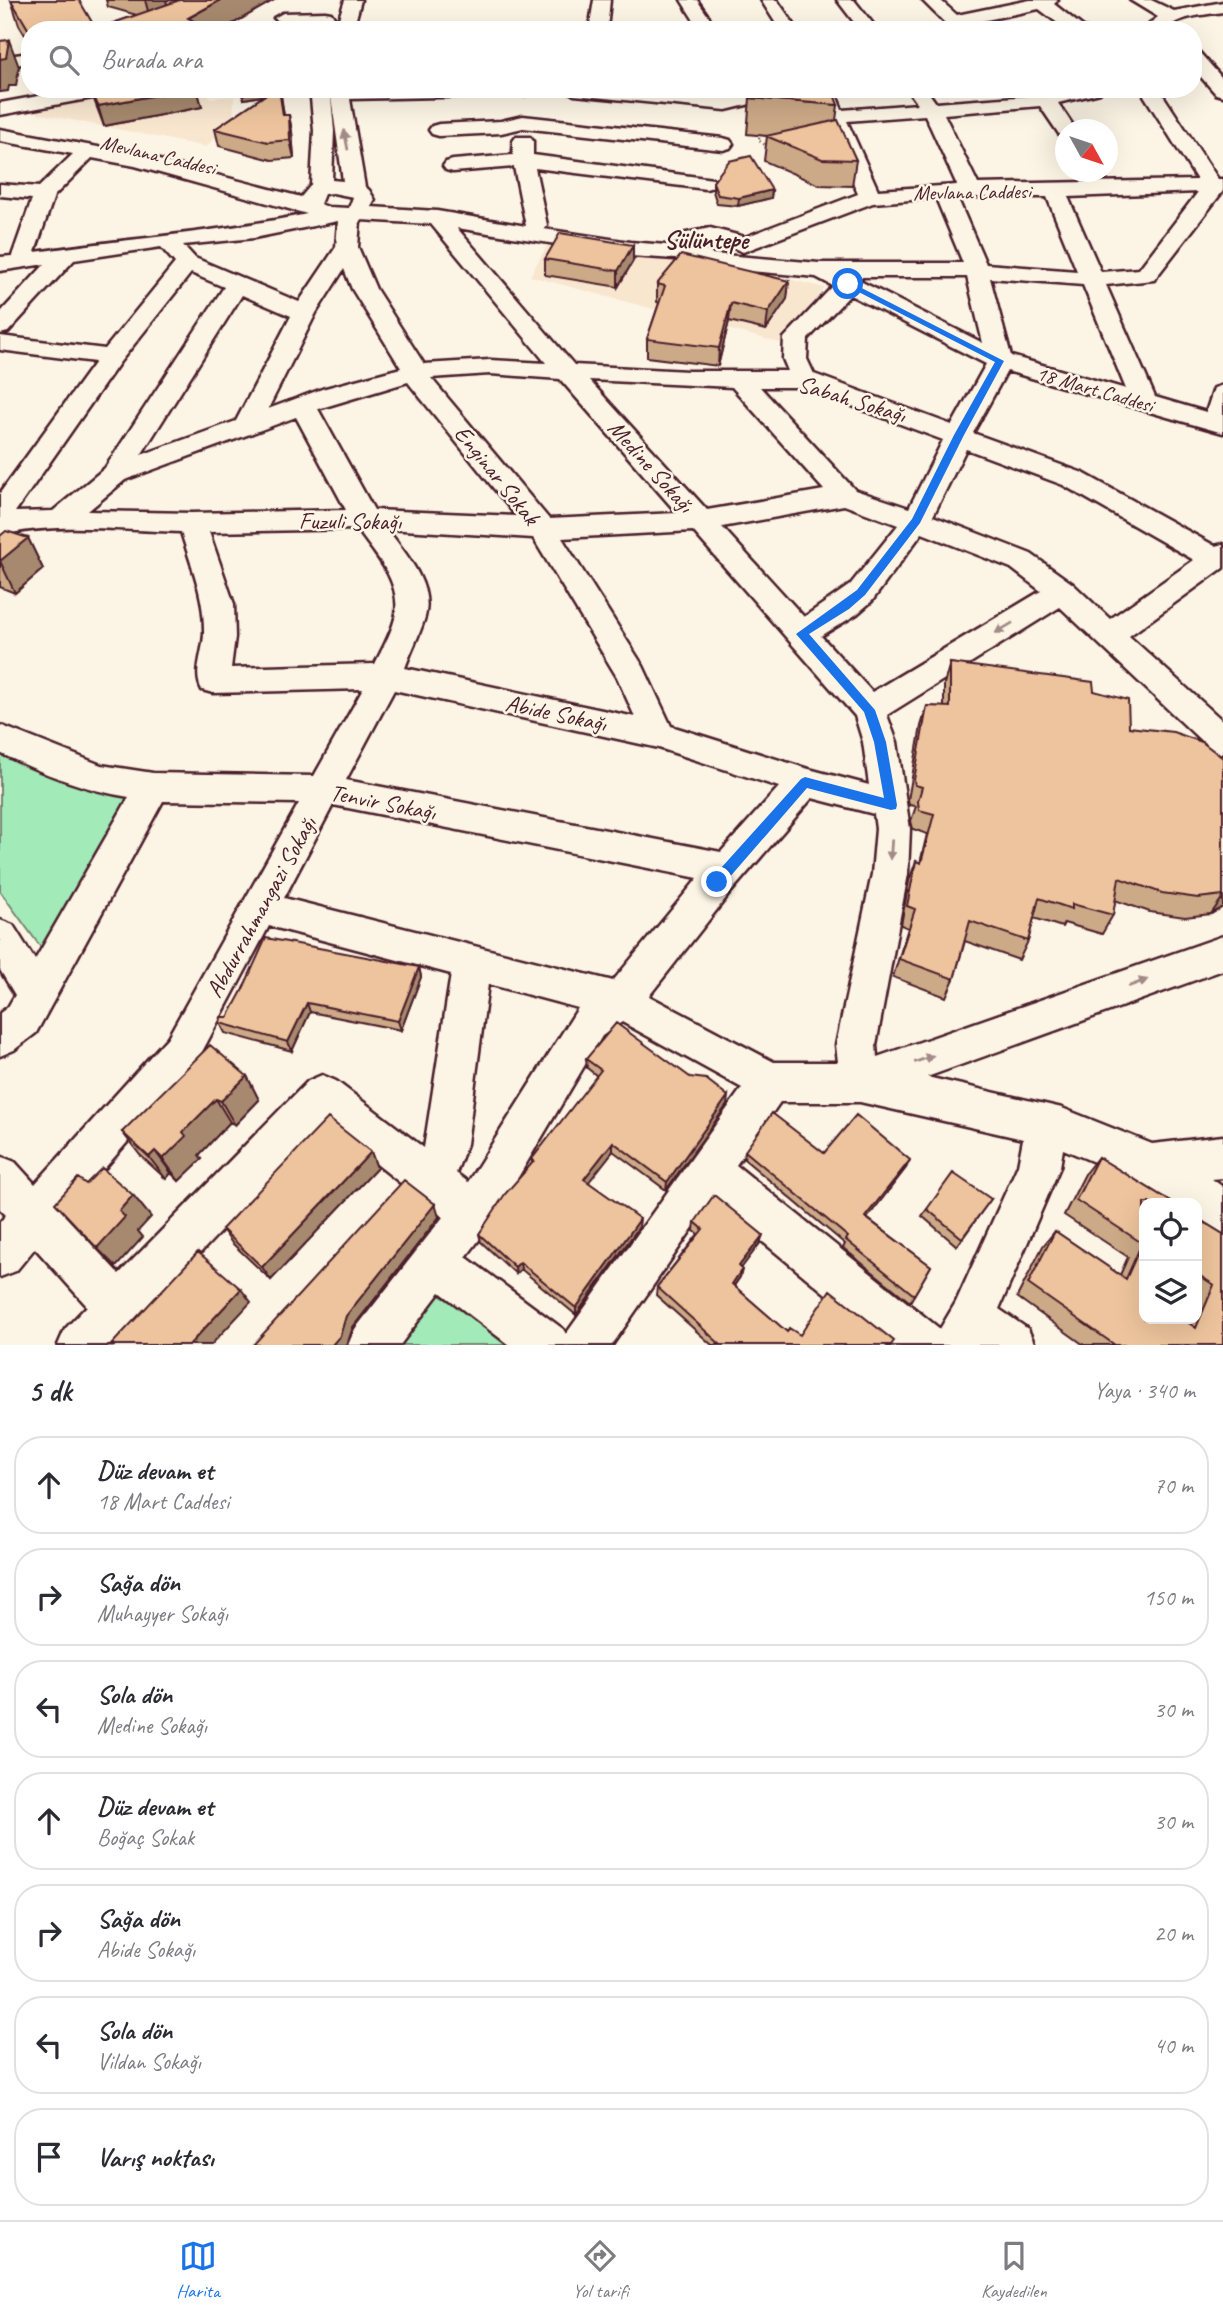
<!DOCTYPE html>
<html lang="tr">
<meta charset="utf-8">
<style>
:root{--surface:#fff;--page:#f2f2f3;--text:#2b2b33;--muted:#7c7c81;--line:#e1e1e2;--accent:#1a73e8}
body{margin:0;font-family:Caveat,sans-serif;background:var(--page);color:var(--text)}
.controls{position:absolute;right:21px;bottom:21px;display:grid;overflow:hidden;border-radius:14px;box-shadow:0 7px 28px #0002}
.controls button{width:63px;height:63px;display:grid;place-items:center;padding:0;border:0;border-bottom:2px solid var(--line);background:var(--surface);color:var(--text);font:35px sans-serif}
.compass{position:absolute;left:1055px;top:119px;width:63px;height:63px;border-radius:50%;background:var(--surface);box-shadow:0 7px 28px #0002;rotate:130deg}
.stop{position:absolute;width:21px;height:21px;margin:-16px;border:5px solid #1a73e8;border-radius:50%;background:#fff}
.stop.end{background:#1a73e8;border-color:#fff;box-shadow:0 2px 7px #0008}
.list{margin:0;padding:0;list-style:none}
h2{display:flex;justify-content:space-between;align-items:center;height:91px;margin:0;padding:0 28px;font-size:30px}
h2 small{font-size:23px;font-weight:400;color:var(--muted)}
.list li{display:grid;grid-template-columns:46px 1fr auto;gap:21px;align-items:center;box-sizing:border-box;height:98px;margin:0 14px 14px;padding:0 14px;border:2px solid var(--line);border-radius:28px}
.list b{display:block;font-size:26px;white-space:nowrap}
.list p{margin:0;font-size:23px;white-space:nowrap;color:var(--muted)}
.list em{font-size:23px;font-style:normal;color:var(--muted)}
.icon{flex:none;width:38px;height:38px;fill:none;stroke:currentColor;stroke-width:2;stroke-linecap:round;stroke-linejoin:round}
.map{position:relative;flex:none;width:1223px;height:1345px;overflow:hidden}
.search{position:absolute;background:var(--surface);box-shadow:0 7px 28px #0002;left:21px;right:21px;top:21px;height:77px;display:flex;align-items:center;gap:18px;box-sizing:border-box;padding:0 24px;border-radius:28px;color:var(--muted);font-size:26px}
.sheet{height:875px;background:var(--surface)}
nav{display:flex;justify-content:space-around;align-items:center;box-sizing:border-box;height:98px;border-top:2px solid var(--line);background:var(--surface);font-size:19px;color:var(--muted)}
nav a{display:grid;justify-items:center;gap:4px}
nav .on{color:var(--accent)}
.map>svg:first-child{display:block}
.built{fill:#f8e6cf}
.green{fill:#a2eab8;stroke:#768472;stroke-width:2}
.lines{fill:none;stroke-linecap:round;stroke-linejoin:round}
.minor-casing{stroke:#4a1f2b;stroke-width:5}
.path{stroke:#4a1f2b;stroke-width:2.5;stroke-dasharray:1 3.5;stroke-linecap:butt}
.minor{fill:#fcf5e5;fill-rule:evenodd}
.wall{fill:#cca987;stroke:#4a1f2b;stroke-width:2}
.shaded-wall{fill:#a6896e;stroke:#4a1f2b;stroke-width:2}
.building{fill:#edc49d;stroke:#4a1f2b;stroke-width:2}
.oneway{fill:#a38a88}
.route{fill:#1a73e8}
.labels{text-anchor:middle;stroke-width:5;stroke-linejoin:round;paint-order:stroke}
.far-street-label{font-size:21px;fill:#4a1f2b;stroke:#fcf5e5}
.street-label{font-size:24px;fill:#4a1f2b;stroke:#fcf5e5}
.far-district-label{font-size:26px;font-weight:bold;fill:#4a1f2b;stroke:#fcf5e5}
</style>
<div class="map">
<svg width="1223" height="1345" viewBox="0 0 1223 1345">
<rect width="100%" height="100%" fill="#fcf5e5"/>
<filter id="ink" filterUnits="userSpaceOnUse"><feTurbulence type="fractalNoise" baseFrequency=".0143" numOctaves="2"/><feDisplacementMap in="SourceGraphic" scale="14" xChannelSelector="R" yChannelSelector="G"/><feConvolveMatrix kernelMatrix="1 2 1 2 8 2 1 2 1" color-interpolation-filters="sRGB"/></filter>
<g filter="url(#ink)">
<path class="built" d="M103,89H207L210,98L234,96L233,125H228L206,147L37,113V107Z
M550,240L699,257L825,288L780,343L530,276Z"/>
<path class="green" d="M0,750L28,767L130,795L42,949L0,891Z
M435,1293L491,1322L522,1345H392Z"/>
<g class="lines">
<defs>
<path id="minor" d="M345,0H361L353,30H335Z
M594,0H610L607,30H589Z
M681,0H697L718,30H700Z
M761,0H777L798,30H780Z
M837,0H854L878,30H860Z
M922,0H940L957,15L1030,0H1058L1054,4L1087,30H1067L1039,9L967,24L972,30H952Z
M1130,0H1151L1174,11L1223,2V12C1206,15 1176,16 1166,30H1148L1150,23L1158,17Z
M325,12L331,13L334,17L331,21L283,23L274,18L283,13Z
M1193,51L1199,52L1223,79V96L1216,94L1193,68Z
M30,53V63L0,67V57Z
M77,89H118L109,95L0,115V103Z
M330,89H535L526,95L350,99L365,187L369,190L375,200L371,207L437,211L526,226L514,167L453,172L446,170L443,166L446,162L453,160L513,155V141L516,137H530L533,141V155L713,179L716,183L713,187L706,189L535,168L547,225L544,229L630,242L678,246L682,234L710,228L745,237L858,194L815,89H834L842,110L918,104L907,89H926L936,103L1029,96L1024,89H1045L1050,93L1068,89H1102L1100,93L1058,103L1076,130H1066V136L1059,134L1040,106L944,114L978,184L1197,180L1140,89H1159L1218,179H1223V191L1154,280L1106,285L1155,397L1206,412L1214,388L1223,385V433L1007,371L973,433L1083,473L1215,546L1223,544V568L1129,636L1223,721V754L1211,750L1060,607L887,715L897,742L910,829L908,874L876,1045L877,1057L1223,936V970L927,1077L1062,1108L1152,1144L1223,1136V1178L1212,1179L1223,1187V1234L1197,1220V1203H1172L1137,1180L1063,1149L1060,1167L999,1309L1028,1329L1035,1345H888L712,1200L612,1345H509L440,1292L400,1345H348L355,1329L443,1217L324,1122L113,1345H58L65,1329L87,1306L35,1248L16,1271L0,1277V1222L6,1215L0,1209V1156L15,1162L35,1184L168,1037L299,803L163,801L36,1033L14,1050L0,1056V1013L8,1007L15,995L0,970V920L13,925L35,960L129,797C84,790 41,773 0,753V725L101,765L153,773L314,776L363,689L213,693L202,690C192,672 205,649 204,630C204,595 191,565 181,532C127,531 50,521 0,536V493L95,362L0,350V336L105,349L175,263L161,247L74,260L8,332L0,334V313L45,264L0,271V257L12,256L32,199L0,196V184L39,187L73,154L0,141V129L136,154L301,197L311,185L314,131L311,98L314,94L321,92L331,98L334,131L332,180L343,181ZM925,115L957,185L878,190L847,121ZM92,158L135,166L307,214C218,232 126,239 35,252L54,196ZM1198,192L1139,269L1101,272L1068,197ZM333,193L353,197L349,208L328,207L320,204L324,194ZM957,197H1047L1077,271L986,264ZM936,198L963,263H819L712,254L702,249L699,244L717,241L743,252L873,203ZM360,220L431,224L546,363L490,360L424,364L376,289L358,247ZM338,221L336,247L299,302L195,258L183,245L254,238ZM457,228L630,256L690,260L707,267L816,277L833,286L784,338L783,359L788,371H688L574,365ZM344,269L352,289L401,368L322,389L268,409L316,313ZM191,273L224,287L105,468L53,511L15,512L120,362ZM851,277H967L983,343L856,279ZM990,278L1083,285L1126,389L1011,356ZM242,295L291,316L236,421L141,455ZM850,295L986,364L952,425L814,374L807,359L808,339ZM490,374L560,379L677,513L549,519L431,378ZM589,380L732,387L824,490L707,510ZM408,382L411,386L516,516L374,510L318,409ZM760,387H801L943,440L909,508L855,490ZM296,417L346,510L192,513L88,511L125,480ZM966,449L1063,485L1194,560L1110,619L1073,584L1031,554L933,516ZM844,505L898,525L850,585L804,617L722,527ZM357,529C375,554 400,580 396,613C394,629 382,649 375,664L231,668L235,637L234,604L209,532ZM387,529L533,538L617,677L635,717L405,668C411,651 420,634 425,617C434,585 405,553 387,529ZM693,531L855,716L863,742L869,785L805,768L671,726L643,666L562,538ZM922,533L1011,568L1041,591L872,692L821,636L857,614L872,601ZM394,690L659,748L779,787L721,852L346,780ZM812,798L874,814L876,829L872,874L836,1045L838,1062H774L649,996L730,893ZM333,805L698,878L613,981L284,898ZM269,926L451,974L424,1148L336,1081L322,1075L308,1081L119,1274L64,1215L196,1063ZM488,984L578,1008L468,1182L456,1173L467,1144ZM622,1022L742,1088L566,1334L563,1329L466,1257L488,1228L602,1036ZM780,1102H860L1023,1139L1018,1165L956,1302L940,1329L736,1165Z
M565,89H634L726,98L764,89H798L796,93L726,110L574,95Z
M523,116L723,138L730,140L733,144L730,148L723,150L523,128L501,133L439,136L432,134L429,130L432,126L439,124L501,121Z"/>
</defs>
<use href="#minor" class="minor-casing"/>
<path class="path" d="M765,131L758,140L768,147"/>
<use href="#minor" class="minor"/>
</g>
<path class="wall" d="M11,0L96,29L137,15L108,7L106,0H274L222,30H30V43L19,25Z
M90,89H197L202,107L104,126Z
M242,89H280L284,115H289L292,132L294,158L272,160L219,146L215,129L265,95L244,99Z
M750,98L838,105L836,120L856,160L852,186L819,185L764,161L767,136L747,134Z
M713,182L772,190L771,198L738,206L717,204L713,191Z
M545,259L633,261L618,287L545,275Z
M789,281L787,299L766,330L729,321L718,366L647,357V339L659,303L657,302V284Z
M0,536L28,538L43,569L15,593L0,587Z
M950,663L1094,691L1129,727L1223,758V907L1211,914L1185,917L1150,912L1115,900L1113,915L1102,934L1064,923L1062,927L1034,918L1028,941L1019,960L965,941L954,979L946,997L893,977L908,928L901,925L909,881L916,861L920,863L927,834L913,829L911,821L916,806L909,805L908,800L921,726L927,706L944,707V684Z
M419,967L421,977L401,1030L310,1012L292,1051L225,1033L220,1023L228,1017Z
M586,1059L727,1105L666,1190L613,1151L588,1182L639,1227L576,1315L521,1269L516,1274L481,1242L479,1234L532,1163V1159L597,1076L587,1068Z
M247,1076L259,1100L235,1125L230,1122L199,1155L202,1159L179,1181L171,1173L166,1179L140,1155L122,1132Z
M745,1151L824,1153L906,1168L867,1218L931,1266L910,1302L843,1248L845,1244L744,1159Z
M371,1152L377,1168L271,1280L232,1243L222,1229Z
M1098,1157L1173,1203L1144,1319L1188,1322L1189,1319H1197V1301L1198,1298H1197V1218L1223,1234V1345H1084L1017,1297L1043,1246L1055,1231L1120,1275L1128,1257L1064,1215L1086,1172Z
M991,1199L957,1246L922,1216L927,1209Z
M695,1222L760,1243L741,1268L742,1269L740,1277L734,1286L787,1332L800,1335L891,1345H712L656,1295L657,1287L698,1234L694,1231Z"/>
<path class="shaded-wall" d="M145,0H166L168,9L150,18Z
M221,0H274L222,30H168Z
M9,40L19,67L16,86H9L8,91L0,92V59Z
M188,89H197L202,107L104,126L98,106Z
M242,89H280L286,133L280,93L244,99Z
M289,115L292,132L294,158L290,140Z
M772,190L771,198L738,206L739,198Z
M633,245V261L618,287V271Z
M789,281L787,299L766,330L768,312Z
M731,303L729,321L718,366L719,348Z
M28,538L43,569L15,593L0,561Z
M1223,897V907L1211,914Z
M419,967L421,977L401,1030L398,1021Z
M307,1003L310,1012L292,1051L288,1042Z
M247,1076L259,1100L235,1125L221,1101Z
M728,1096L727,1105L666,1190L667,1182Z
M216,1099L230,1122L199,1155L202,1159L179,1181L163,1159L183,1132Z
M613,1142V1151L585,1187L584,1179Z
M155,1151L171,1173L166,1179L149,1157Z
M371,1152L377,1168L271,1280L262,1267Z
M910,1160L906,1168L862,1225L865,1217Z
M133,1195L151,1217L138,1231L143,1237L116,1267L97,1248L119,1211Z
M435,1204L439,1217L353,1327L347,1345H332L346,1316Z
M640,1219L639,1227L576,1315V1308Z
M763,1235L760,1243L737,1274L739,1266Z
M520,1262L521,1269L516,1274L515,1267Z
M742,1269L740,1277L730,1291L732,1284Z
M241,1289L251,1302L211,1345H189Z"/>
<path class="building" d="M11,0H79L96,29L177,1L174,0H221L188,18L194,21L168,30H30V32Z
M9,40L6,58L0,59V41Z
M91,89H188L98,106Z
M274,89H279L283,115H289L290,140L268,142L215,129Z
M752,89H832L838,105L750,98Z
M838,120L856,160L822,159L766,136Z
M751,156L772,190L739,198L718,195L713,182L729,161Z
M560,233L633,245L618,271L545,259Z
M681,255L789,281L768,312L731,303L719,348L647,339L665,286L657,284Z
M6,531L28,538L0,561V536Z
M950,663L1093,682L1094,691L1128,700L1129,727L1173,732L1202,742L1223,758V895L1198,898L1162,893L1119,878L1113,915L1072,904V909L1039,898L1028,941L970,921L954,979L899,959L915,909L907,906L916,861L921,863L934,814L919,810L918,801L922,787L915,785L914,780L927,706L950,707Z
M266,938L419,967L398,1021L307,1003L288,1042L220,1023L221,1017H228L242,991Z
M616,1023L690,1077L706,1079L728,1096L667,1182L613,1142L584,1179L640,1219L576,1308L520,1262L515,1267L479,1234L505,1194L534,1161L532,1159L601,1070L586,1059Z
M210,1045L247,1076L221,1101L216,1099L183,1132L186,1136L163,1159L155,1151L149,1157L122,1132Z
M772,1113L824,1153L856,1115L910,1160L865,1217L931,1266L914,1295L846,1240L848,1237L745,1151Z
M328,1118L371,1152L262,1267L222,1229Z
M1098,1157L1173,1203H1144V1319H1183L1196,1328L1214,1285L1197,1274V1218L1223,1234V1345H1115L1028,1284L1055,1231L1126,1279L1142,1243L1076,1200Z
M102,1168L133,1195L119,1211L125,1217L97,1248L55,1203L78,1178L86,1184Z
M953,1173L991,1199L962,1238L927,1209Z
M404,1180L435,1204L346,1316L340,1336L332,1345H253Z
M714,1195L763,1235L739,1266L742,1269L732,1284L787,1332L789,1328L800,1335L830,1290L894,1341L891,1345H721L657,1287L703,1229L695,1222Z
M198,1252L241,1289L189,1345H111Z"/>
<defs><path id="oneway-solid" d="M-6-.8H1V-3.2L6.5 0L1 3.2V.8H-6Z" transform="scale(1.75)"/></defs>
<g class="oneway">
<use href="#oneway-solid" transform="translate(346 140) rotate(-101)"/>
<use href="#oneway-solid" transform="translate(1004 628) rotate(149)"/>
<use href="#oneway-solid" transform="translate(891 850) rotate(94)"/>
<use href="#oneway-solid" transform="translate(1138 983) rotate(-20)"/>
<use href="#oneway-solid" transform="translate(924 1059) rotate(-20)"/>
</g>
</g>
<path class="route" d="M848,281L1004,361L964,435L920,523L865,595L849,609L809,634L875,710L886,742L897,805L896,809L891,810L807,788L722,886H712V878L801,779L805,777L884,798L874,742L864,712L796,634L857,590L912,519L954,435L995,362L845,285Z"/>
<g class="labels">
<g class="far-street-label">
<text transform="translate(158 155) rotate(13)" y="7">Mevlana Caddesi</text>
<text transform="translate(972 192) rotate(-1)" y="7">Mevlana Caddesi</text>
<text transform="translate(1095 389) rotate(16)" y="7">18 Mart Caddesi</text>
</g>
<g class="street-label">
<text transform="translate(852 399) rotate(17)" y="8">Sabah Sokağı</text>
<text transform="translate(651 466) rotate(48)" y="8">Medine Sokağı</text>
<text transform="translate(497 475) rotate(51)" y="8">Enginar Sokak</text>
<text x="350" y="529">Fuzuli Sokağı</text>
<text transform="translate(556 713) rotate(12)" y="8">Abide Sokağı</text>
<text transform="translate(383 802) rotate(11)" y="8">Tenvir Sokağı</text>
<text transform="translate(261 907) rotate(-61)" y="8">Abdurrahmangazi Sokağı</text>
</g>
<g class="far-district-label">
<text x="706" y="248">Sülüntepe</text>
</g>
</g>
</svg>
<div class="controls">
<button><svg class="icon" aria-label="locate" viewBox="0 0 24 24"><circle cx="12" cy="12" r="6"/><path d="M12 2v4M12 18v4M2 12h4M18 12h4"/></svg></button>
<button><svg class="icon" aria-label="layers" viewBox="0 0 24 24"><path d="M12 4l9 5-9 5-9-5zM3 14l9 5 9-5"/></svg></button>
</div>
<svg class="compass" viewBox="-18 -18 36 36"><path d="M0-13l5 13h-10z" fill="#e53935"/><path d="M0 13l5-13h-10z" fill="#7c7c81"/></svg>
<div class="stop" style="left:848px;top:284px"></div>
<div class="stop end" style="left:717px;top:882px"></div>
<div class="search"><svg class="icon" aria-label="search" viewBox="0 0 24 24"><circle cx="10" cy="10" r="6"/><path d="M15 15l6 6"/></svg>Burada ara</div>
</div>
<section class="sheet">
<h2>5 dk<small>Yaya · 340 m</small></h2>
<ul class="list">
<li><svg class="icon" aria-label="ahead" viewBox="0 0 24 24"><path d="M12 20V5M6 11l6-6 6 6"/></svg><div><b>Düz devam et</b><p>18 Mart Caddesi</p></div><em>70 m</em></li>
<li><svg class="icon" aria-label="right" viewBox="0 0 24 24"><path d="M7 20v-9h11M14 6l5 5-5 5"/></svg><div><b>Sağa dön</b><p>Muhayyer Sokağı</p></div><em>150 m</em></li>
<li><svg class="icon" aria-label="left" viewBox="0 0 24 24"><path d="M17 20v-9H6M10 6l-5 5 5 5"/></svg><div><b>Sola dön</b><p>Medine Sokağı</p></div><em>30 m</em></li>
<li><svg class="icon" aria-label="ahead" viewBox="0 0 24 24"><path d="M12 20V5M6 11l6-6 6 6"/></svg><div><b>Düz devam et</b><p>Boğaç Sokak</p></div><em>30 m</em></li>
<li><svg class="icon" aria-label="right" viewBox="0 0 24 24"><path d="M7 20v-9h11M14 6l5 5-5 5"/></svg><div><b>Sağa dön</b><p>Abide Sokağı</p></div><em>20 m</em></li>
<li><svg class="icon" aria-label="left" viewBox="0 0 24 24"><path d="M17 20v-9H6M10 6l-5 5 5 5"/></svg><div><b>Sola dön</b><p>Vildan Sokağı</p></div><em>40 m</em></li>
<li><svg class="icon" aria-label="arrive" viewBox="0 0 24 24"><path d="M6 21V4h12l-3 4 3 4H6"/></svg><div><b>Varış noktası</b></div></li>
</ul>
</section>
<nav>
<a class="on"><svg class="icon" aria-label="map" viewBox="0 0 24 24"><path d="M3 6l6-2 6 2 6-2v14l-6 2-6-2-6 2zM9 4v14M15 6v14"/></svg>Harita</a>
<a><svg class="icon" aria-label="directions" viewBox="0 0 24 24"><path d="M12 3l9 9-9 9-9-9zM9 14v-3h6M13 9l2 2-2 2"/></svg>Yol tarifi</a>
<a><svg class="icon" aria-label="saved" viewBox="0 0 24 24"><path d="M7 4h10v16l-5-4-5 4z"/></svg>Kaydedilen</a>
</nav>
